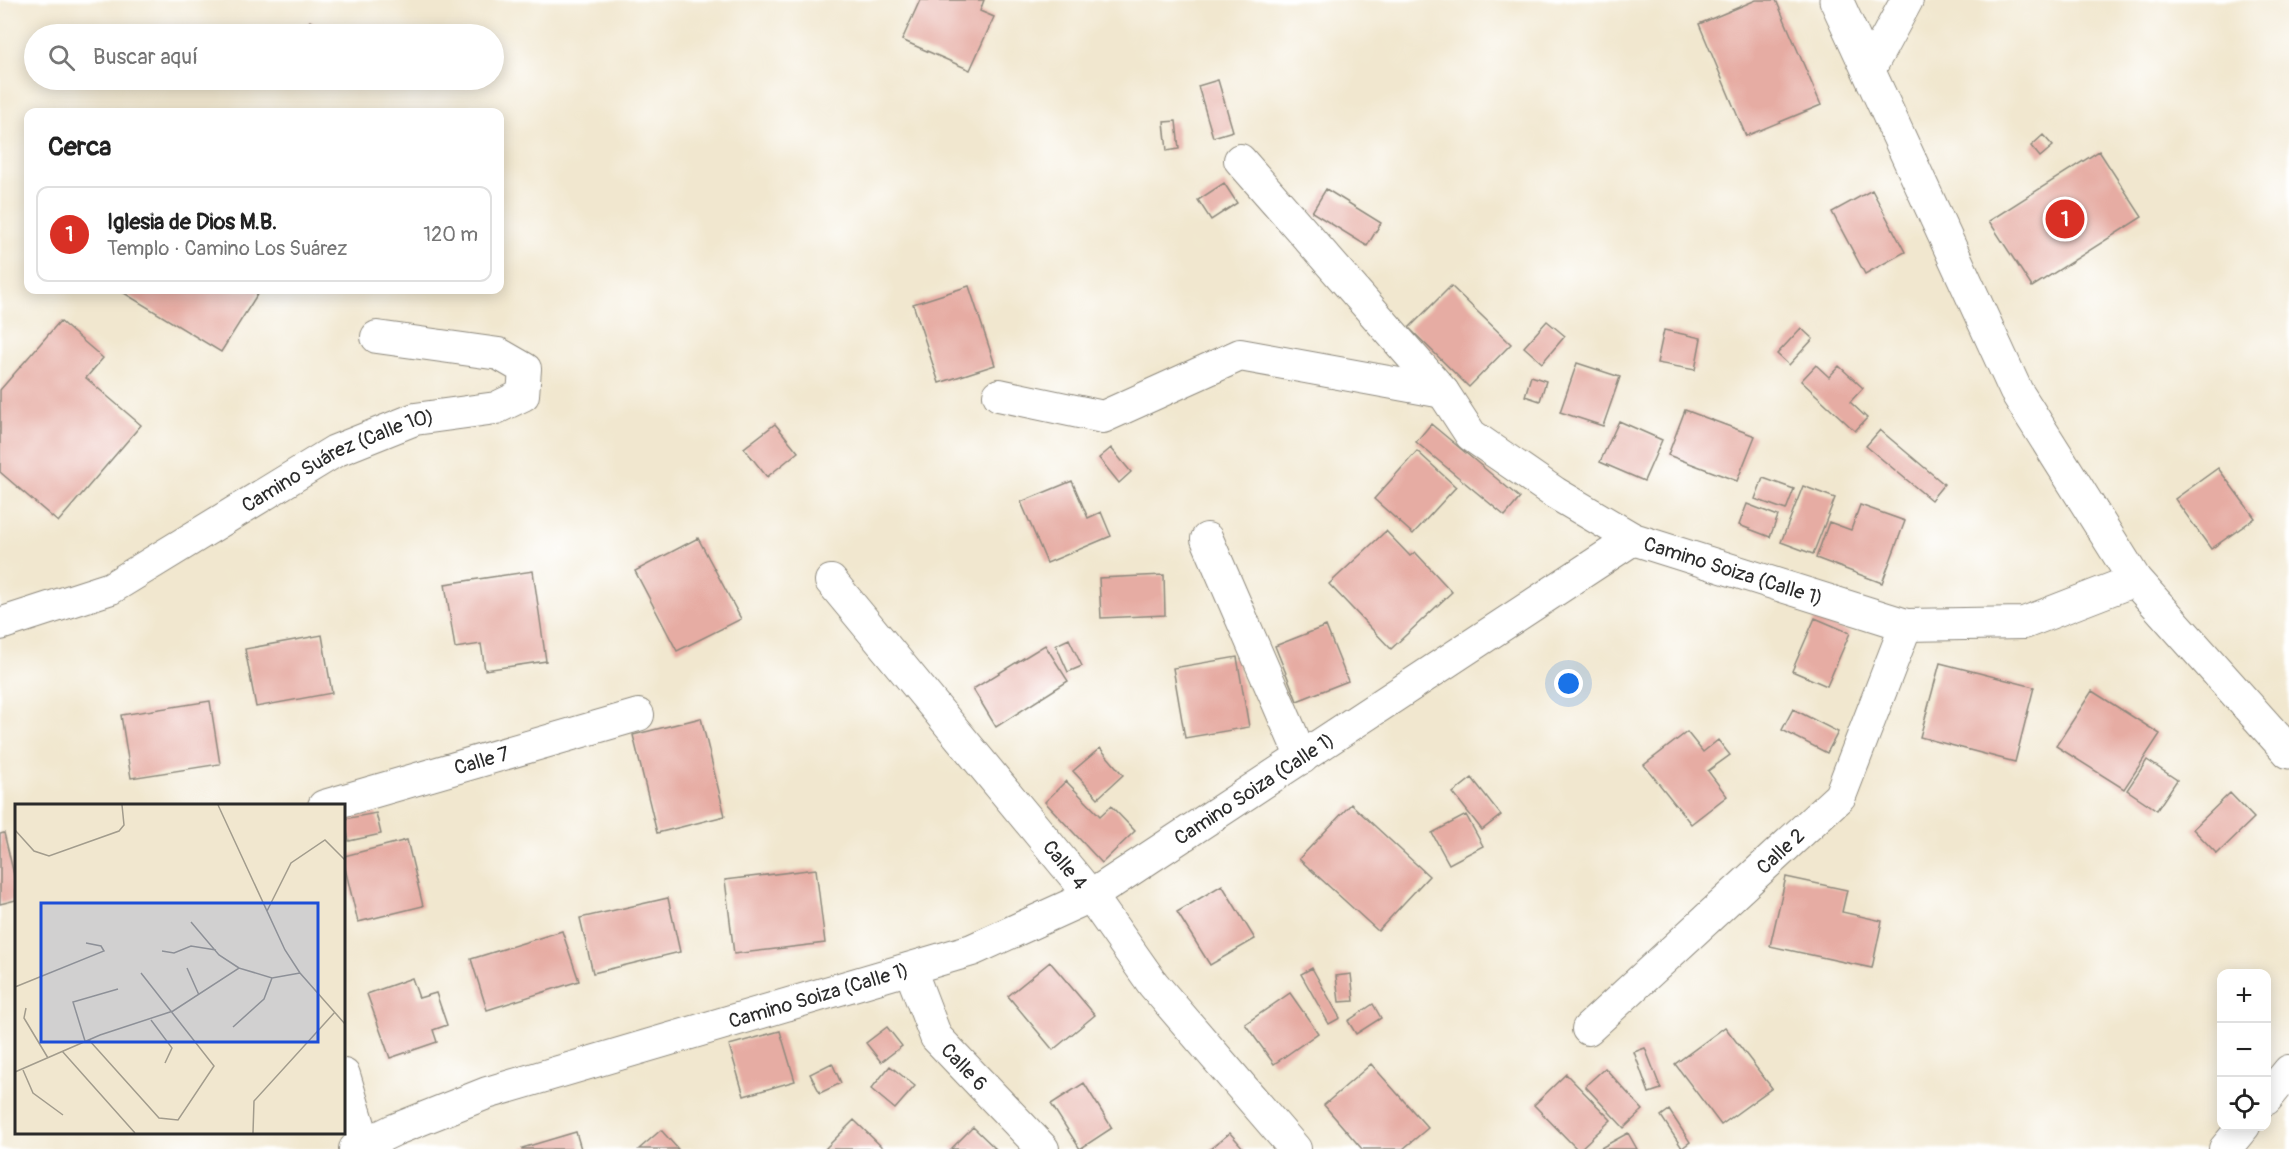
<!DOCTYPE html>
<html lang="es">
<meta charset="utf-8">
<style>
:root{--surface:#fff;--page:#f6f6f6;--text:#222;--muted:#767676;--line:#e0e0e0;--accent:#d93025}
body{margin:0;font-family:Pangolin,sans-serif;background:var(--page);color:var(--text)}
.controls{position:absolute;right:18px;bottom:18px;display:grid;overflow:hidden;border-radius:12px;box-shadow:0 3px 15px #0003}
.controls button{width:54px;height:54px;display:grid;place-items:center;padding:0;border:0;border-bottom:2px solid var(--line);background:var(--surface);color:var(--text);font:30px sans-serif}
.you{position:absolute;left:1569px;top:684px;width:21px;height:21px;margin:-15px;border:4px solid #fff;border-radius:50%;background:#1a73e8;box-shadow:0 0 0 9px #1a73e833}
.badge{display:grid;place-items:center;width:39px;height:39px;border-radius:50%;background:var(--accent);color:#fff;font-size:20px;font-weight:700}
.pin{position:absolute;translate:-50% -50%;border:3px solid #fff;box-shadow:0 2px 6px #0006}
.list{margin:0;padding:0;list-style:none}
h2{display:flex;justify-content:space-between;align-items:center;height:78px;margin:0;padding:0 24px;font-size:26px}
h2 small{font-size:20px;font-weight:400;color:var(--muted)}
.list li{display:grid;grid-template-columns:39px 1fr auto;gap:18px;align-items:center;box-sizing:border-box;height:96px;margin:0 12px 12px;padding:0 12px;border:2px solid var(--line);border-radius:12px}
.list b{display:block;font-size:22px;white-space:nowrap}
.list p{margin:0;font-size:20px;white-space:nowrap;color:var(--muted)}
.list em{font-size:20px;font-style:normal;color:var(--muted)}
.icon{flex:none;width:33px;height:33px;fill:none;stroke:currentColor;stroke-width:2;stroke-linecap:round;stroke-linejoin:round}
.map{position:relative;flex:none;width:2289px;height:1149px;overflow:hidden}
.search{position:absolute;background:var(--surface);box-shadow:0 3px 15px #0003;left:24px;top:24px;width:480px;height:66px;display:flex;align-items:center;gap:15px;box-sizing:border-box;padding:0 21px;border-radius:33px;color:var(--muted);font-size:22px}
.panel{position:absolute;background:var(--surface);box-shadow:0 3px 15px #0003;left:24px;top:108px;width:480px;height:186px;border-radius:12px}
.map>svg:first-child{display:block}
.building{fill:#e6aca3}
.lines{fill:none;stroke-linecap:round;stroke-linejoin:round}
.minor-casing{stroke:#8e897d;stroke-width:34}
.tertiary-casing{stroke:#8e897d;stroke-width:35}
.minor{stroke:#fff;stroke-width:32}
.tertiary{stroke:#fff;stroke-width:33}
.labels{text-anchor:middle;stroke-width:4.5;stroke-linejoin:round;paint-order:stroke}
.street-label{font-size:20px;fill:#2b2b2b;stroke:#fff}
.inset-road{fill:none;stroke:#a29c8d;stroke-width:1.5}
.view{fill:#1d4ed8;fill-opacity:0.15;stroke:#1d4ed8;stroke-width:3}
.inset-edge{fill:none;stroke:#2b2b2b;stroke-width:3}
</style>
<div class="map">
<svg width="2289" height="1149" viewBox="0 0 2289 1149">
<rect width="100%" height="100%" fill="#fff"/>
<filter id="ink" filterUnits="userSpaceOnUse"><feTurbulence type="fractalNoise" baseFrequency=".0167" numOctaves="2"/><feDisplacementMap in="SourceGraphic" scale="12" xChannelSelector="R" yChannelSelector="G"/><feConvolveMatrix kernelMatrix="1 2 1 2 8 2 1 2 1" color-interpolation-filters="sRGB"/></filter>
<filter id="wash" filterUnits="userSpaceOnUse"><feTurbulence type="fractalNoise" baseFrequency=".008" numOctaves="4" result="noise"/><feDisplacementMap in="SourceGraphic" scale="24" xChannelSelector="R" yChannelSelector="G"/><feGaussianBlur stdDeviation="1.35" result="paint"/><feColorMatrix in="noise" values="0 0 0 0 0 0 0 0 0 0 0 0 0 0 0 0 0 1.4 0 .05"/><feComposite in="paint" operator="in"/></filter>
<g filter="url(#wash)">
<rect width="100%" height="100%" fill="#f1e7cf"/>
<g id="blocks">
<path class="building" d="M920,0H984L980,11L994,17L970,70L902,40Z
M1756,0H1776L1821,105L1746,136L1699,24Z
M310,21L329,34H300Z
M1218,80L1233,131L1213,137L1198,86Z
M1176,121L1179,149L1167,151L1164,122Z
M2043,135L2053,146L2040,157L2031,146Z
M2099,151L2142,217L2032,287L1989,221Z
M1224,183L1237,203L1211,220L1198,200Z
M1326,189L1381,223L1367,246L1312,212Z
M1872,190L1905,252L1865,274L1832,212Z
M969,286L995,365L939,383L913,304Z
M1451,286L1511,344L1469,387L1409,328Z
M119,290H260L221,352Z
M60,321L103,358L86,378L141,425L58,522L0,472V390Z
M1547,321L1565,336L1542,363L1524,347Z
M1801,328L1813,339L1789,365L1777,354Z
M1664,330L1701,338L1695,370L1657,363Z
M1577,363L1620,377L1603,426L1560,412Z
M1816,365L1829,377L1839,366L1863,388L1850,402L1867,418L1855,431L1801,381Z
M1531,376L1546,381L1540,401L1525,396Z
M1685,410L1755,436L1737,481L1668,455Z
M1619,421L1662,440L1644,481L1600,462Z
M775,424L798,452L767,477L744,448Z
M1431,424L1520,498L1505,516L1416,442Z
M1880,430L1944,484L1931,500L1866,446Z
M1111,448L1131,472L1119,483L1099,458Z
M1417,451L1456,487L1413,534L1374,499Z
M2218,468L2255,518L2211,549L2175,499Z
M1763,478L1794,489L1786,510L1755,499Z
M1072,481L1088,518L1101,512L1111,536L1047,563L1021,502Z
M1803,486L1835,498L1813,554L1781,542Z
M1747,504L1778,516L1770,537L1739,525Z
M1860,505L1905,521L1882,583L1816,558L1829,522L1851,530Z
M1386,531L1410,556L1415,552L1452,592L1391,649L1329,584Z
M698,538L741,619L677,651L635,571Z
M533,571L546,661L485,670L481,644L455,648L445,584Z
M1164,575L1165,615L1101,618L1099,578Z
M1815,618L1850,633L1827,686L1792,671Z
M1326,626L1348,681L1297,701L1275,646Z
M322,635L332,693L256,707L245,649Z
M1069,639L1082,666L1068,672L1056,645Z
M1045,645L1068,681L996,727L973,689Z
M1237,657L1249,727L1185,738L1173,668Z
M1940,663L2034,687L2015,762L1920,737Z
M2092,691L2160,734L2124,789L2056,746Z
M210,701L220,764L131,778L121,715Z
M1793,709L1838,732L1827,753L1782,730Z
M701,718L725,816L657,833L633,735Z
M1687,732L1703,752L1718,740L1730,755L1708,771L1727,796L1691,824L1644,765Z
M1100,748L1123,775L1098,798L1073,771Z
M2147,760L2177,780L2157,810L2127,790Z
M1472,778L1501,815L1482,830L1453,793Z
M1066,781L1100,816L1111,806L1135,831L1102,863L1045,802Z
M2230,793L2254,818L2217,854L2193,829Z
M1351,804L1429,876L1378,931L1299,859Z
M376,813L381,834L349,841L344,819Z
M1466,815L1483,846L1449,864L1432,833Z
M4,833L16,883V900L0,904V834Z
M407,840L423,906L358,922L344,864V856Z
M816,869L825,943L734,954L725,880Z
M1786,877L1847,890L1842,912L1882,921L1872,968L1770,946Z
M1222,885L1255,939L1210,965L1177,912Z
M668,898L680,952L593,973L580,918Z
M562,931L579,981L487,1010L471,959Z
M1050,962L1095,1015L1053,1050L1008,996Z
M1312,968L1340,1018L1329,1024L1301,974Z
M1351,974L1354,1001L1339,1002L1336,976Z
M412,978L419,998L436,993L447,1025L433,1030L437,1042L390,1058L367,994Z
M1290,993L1318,1033L1274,1064L1245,1024Z
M1373,1004L1381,1018L1356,1034L1348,1021Z
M887,1027L902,1046L881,1062L866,1043Z
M1725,1027L1772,1088L1721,1125L1675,1064Z
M780,1031L795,1081L744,1096L729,1045Z
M1645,1048L1661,1089L1649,1093L1634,1052Z
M832,1063L841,1083L820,1093L810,1074Z
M1371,1064L1428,1128L1403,1149H1362L1324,1105Z
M890,1066L915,1086L895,1109L871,1089Z
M1605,1068L1643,1110L1624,1128L1585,1086Z
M1566,1074L1611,1120L1580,1149H1577L1534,1105Z
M1084,1083L1112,1128L1080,1149L1051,1104Z
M1669,1110L1690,1142L1682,1148L1661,1116Z
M854,1120L884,1149H825Z
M973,1127L996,1149H951Z
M661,1130L678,1149H639Z
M576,1132L581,1149H522V1148Z
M1230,1133L1244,1149H1210Z
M1628,1133L1637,1149H1599Z"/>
</g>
</g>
<g filter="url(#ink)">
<use href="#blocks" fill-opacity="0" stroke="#8e897d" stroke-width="1.5"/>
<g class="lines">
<defs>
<g id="minor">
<path d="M1869,70L1907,0"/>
<path d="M1240,160L1443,392L1471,435L1555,493L1633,539"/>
<path d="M999,395L1103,417L1240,355L1443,392"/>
<path d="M1207,539L1302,758"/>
<path id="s1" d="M831,581L1091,896L1153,984L1295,1149"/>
<path id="s2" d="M0,624L111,588L335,451L415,419L496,408L523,395L525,369L499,354L377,337"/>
<path id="s3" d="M324,806L638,715"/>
<path id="s4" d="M910,969L936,1037L1043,1149"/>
<path id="s5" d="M1588,1029L1840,796L1906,625"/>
<path d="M344,1075L365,1145"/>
<path d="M2266,1099L2289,1071"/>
<path id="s6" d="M355,1149L394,1130L487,1093L972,950L1091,896L1633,539L1906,625L2024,623L2135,580"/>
<path d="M2225,1149L2244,1126"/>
</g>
<path id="tertiary" d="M1836,0L2016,391L2135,580L2289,752"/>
</defs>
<use href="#minor" class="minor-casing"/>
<use href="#tertiary" class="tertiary-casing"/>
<use href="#minor" class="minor"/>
<use href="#tertiary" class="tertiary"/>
</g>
</g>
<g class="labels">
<g class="street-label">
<text dy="7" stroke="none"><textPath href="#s2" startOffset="378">Camino Suárez (Calle 10)</textPath></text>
<text dy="7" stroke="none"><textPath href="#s6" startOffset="1534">Camino Soiza (Calle 1)</textPath></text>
<text dy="7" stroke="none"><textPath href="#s3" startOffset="164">Calle 7</textPath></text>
<text dy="7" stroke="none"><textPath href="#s6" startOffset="975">Camino Soiza (Calle 1)</textPath></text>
<text dy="7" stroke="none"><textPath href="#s5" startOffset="262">Calle 2</textPath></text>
<text dy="7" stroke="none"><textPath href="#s1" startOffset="368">Calle 4</textPath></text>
<text dy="7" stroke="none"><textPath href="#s6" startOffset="489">Camino Soiza (Calle 1)</textPath></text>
<text dy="7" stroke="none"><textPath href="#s4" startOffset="114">Calle 6</textPath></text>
</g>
</g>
<g transform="translate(15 804)">
<rect width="330" height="330" fill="#f1e7cf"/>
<path class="inset-road" d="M203,1L270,146L285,169L330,220M0,26L19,47L34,52L104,27L109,21L107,1M252,107L276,59L310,36L330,56M176,118L204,151L224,164M147,147L159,149L176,142L201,146M172,164L184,191M0,183L89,147L86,142L71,139M11,204L9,214L33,254M136,216L157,244L150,259M218,223L249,195L257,174M74,236L144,314L163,316L199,262L126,169M70,237L58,198L103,185M47,247L120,329M8,266L18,289L48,311M0,268L85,231L158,207L224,164L257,174L285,169M238,329L239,297L320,208"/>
<path class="view" d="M26,99H303V238H26Z"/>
<rect width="330" height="330" class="inset-edge"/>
</g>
</svg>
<div class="controls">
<button>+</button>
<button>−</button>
<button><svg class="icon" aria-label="locate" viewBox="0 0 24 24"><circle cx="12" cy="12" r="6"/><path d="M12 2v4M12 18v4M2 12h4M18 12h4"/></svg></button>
</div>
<div class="you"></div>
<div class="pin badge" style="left:2065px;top:219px">1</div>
<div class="search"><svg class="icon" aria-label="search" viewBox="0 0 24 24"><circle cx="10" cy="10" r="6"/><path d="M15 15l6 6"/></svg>Buscar aquí</div>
<section class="panel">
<h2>Cerca<small></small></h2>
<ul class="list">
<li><span class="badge">1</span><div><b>Iglesia de Dios M.B.</b><p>Templo · Camino Los Suárez</p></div><em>120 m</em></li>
</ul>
</section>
</div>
